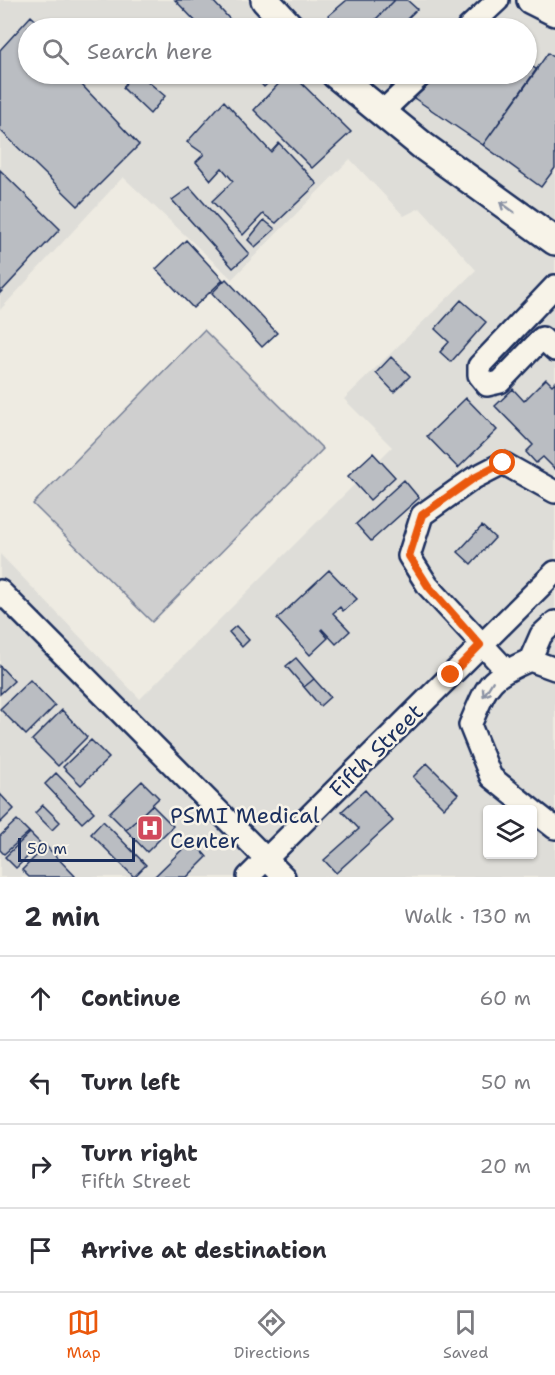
<!DOCTYPE html>
<meta charset="utf-8">
<style>
:root{--surface:#fff;--page:#f2f2f3;--text:#2b2b33;--muted:#7c7c81;--line:#e1e1e2;--accent:#ea580c}
body{margin:0;font-family:"Shantell Sans",sans-serif;background:var(--page);color:var(--text)}
.controls{position:absolute;right:18px;bottom:18px;display:grid;overflow:hidden;border-radius:6px;box-shadow:0 2px 4px #0004}
.controls button{width:54px;height:54px;display:grid;place-items:center;padding:0;border:0;border-bottom:2px solid var(--line);background:var(--surface);color:var(--text);font:30px sans-serif}
.scale{position:absolute;left:18px;bottom:15px;width:117px;box-sizing:border-box;padding-left:6px;border:3px solid #1b2f5e;border-top:0;font-size:16px;line-height:21px;white-space:nowrap;color:#1b2f5e;-webkit-text-stroke:4px #f7f3e8;paint-order:stroke}
.stop{position:absolute;width:18px;height:18px;margin:-14px;border:4px solid #ea580c;border-radius:50%;background:#fff}
.stop.end{background:#ea580c;border-color:#fff;box-shadow:0 2px 6px #0008}
.list{margin:0;padding:0;list-style:none}
h2{display:flex;justify-content:space-between;align-items:center;height:78px;margin:0;padding:0 24px;font-size:26px}
h2 small{font-size:20px;font-weight:400;color:var(--muted)}
.list li{display:grid;grid-template-columns:39px 1fr auto;gap:18px;align-items:center;box-sizing:border-box;height:84px;padding:0 24px;border-top:2px solid var(--line)}
.list b{display:block;font-size:22px;white-space:nowrap}
.list p{margin:0;font-size:20px;white-space:nowrap;color:var(--muted)}
.list em{font-size:20px;font-style:normal;color:var(--muted)}
.icon{flex:none;width:33px;height:33px;fill:none;stroke:currentColor;stroke-width:2;stroke-linecap:round;stroke-linejoin:round}
.map{position:relative;flex:none;width:555px;height:877px;overflow:hidden}
.search{position:absolute;background:var(--surface);box-shadow:0 2px 4px #0004;left:18px;right:18px;top:18px;height:66px;display:flex;align-items:center;gap:15px;box-sizing:border-box;padding:0 21px;border-radius:33px;color:var(--muted);font-size:22px}
.sheet{height:414px;background:var(--surface)}
nav{display:flex;justify-content:space-around;align-items:center;box-sizing:border-box;height:84px;border-top:2px solid var(--line);background:var(--surface);font-size:16px;color:var(--muted)}
nav a{display:grid;justify-items:center;gap:3px}
nav .on{color:var(--accent)}
.map>svg:first-child{display:block}
.built{fill:#deddd8;fill-rule:evenodd}
.green{fill:#cfcfcf;stroke:#757f96;stroke-width:1.5}
.building{fill:#babdc2;stroke:#1b2f5e;stroke-width:1.5}
.lines{fill:none;stroke-linecap:round;stroke-linejoin:round}
.minor-casing{stroke:#1b2f5e;stroke-width:26}
.major-casing{stroke:#1b2f5e;stroke-width:32}
.minor{stroke:#f7f3e8;stroke-width:21}
.major{stroke:#f7f3e8;stroke-width:27}
.oneway{stroke:#8991a3}
.route{stroke:#ea580c;stroke-width:8}
.labels{text-anchor:middle;stroke-width:5;stroke-linejoin:round;paint-order:stroke}
.street-label{font-size:22px;fill:#1b2f5e;stroke:#f7f3e8}
.poi-label{font-size:22px;fill:#1b2f5e;stroke:#f7f3e8;text-anchor:start}
</style>
<div class="map">
<svg width="555" height="877" viewBox="0 0 555 877">
<rect width="100%" height="100%" fill="#eeebe2"/>
<filter id="ink" filterUnits="userSpaceOnUse"><feTurbulence type="fractalNoise" baseFrequency=".0167" numOctaves="2"/><feDisplacementMap in="SourceGraphic" scale="12" xChannelSelector="R" yChannelSelector="G"/><feConvolveMatrix kernelMatrix="1 2 1 2 8 2 1 2 1" color-interpolation-filters="sRGB"/></filter>
<g filter="url(#ink)">
<path class="built" d="M0,0H555V877H0V554L140,699L392,447L344,399L476,270L420,208L404,216L350,159L232,279L123,177L0,310ZM28,28H526V74H28ZM488,810H532V854H488Z"/>
<path class="green" d="M204,330L323,449L152,622L33,504Z"/>
<path class="building" d="M175,0H212L236,26L234,28H195L199,25Z
M347,0H395L367,28H338L328,16Z
M395,0H407L417,9L398,28H367Z
M31,16L44,28H28V74H91L81,84L139,145L78,206L0,130V50Z
M548,53L555,58V168L541,187L483,145Z
M526,62L537,70L483,145L414,98L441,74H526Z
M131,74H139L165,96L150,114L123,88Z
M252,74H277L264,87Z
M288,74H292L351,132L312,168L254,110Z
M224,101L271,152L279,143L317,184L276,223L263,214L243,235L212,201L233,181L222,168L211,180L196,162L204,154L187,142Z
M0,170L60,229L0,293Z
M190,187L249,254L233,268L172,200Z
M264,220L275,229L255,247L248,240Z
M186,240L223,280L193,308L156,269Z
M226,279L277,333L262,347L212,293Z
M461,300L486,322L451,362L440,352L449,342L435,329Z
M391,357L410,376L394,392L376,373Z
M546,379L552,385L555,382V469L543,457L536,463L526,452L533,445L495,406L513,389L524,401Z
M466,398L497,430L458,468L427,436Z
M373,453L395,477L370,500L348,476Z
M404,480L419,498L371,541L356,524Z
M482,526L495,538L471,564L458,552Z
M329,570L357,599L343,611L340,607L333,613L350,631L336,644L322,629L321,630L328,638L310,655L277,619Z
M236,626L249,640L242,647L229,632Z
M296,658L314,679L304,687L286,666Z
M0,666L14,681L0,694Z
M314,679L330,697L320,706L304,687Z
M30,680L55,706L26,735L0,709Z
M62,710L87,737L58,766L32,740Z
M91,740L109,758L81,785L63,767Z
M427,763L458,794L444,808L413,777Z
M56,773L94,812L82,823L45,784Z
M142,781L159,798L126,830L109,813Z
M365,790L393,821L336,873L324,860L359,829L342,811Z
M0,794L14,809L0,823Z
M43,805L60,822L52,830L35,813Z
M152,805L173,826L147,852L126,830Z
M17,820L29,832L4,854L0,850V836Z
M103,821L146,865L134,877L91,834Z
M30,833L41,844L16,868L5,857Z
M192,840L207,857L187,877H154Z
M46,846L75,876L74,877H29L22,870Z"/>
<g class="lines">
<defs>
<path id="minor" d="M468,28L498,0
M382,112L422,74
M555,286L479,366V375L487,385L500,382L542,338L555,350
M0,591L284,877
M530,660L541,635L555,622
M506,670L428,586L409,556L422,515L474,478L503,463L555,492
M532,810L491,777L470,725C488,684 487,678 530,660L555,669
M532,810L555,828
M248,877L555,572"/>
<path id="major" d="M265,0L291,28
M531,0L555,12
M335,74L423,146L555,241"/>
</defs>
<use href="#minor" class="minor-casing"/>
<use href="#major" class="major-casing"/>
<use href="#minor" class="minor"/>
<use href="#major" class="major"/>
</g>
<defs><path id="oneway-shaft" d="M-6 0H5M1.5-3L5.5 0L1.5 3" fill="none" stroke-width="1.6" stroke-linecap="round" stroke-linejoin="round" transform="scale(1.5)"/></defs>
<g class="oneway">
<use href="#oneway-shaft" transform="translate(507 207) rotate(-144)"/>
<use href="#oneway-shaft" transform="translate(488 689) rotate(122)"/>
</g>
</g>
<g class="lines" filter="url(#ink)">
<path class="route" d="M451,675L480,645L428,586L409,556L422,515L474,478L503,463"/>
</g>
<defs>
<symbol id="hospital-square" viewBox="-11 -11 22 22"><rect x="-9" y="-9" width="18" height="18" rx="4" fill="#d1495b" stroke="#f7f3e8"/><path d="M-5-5h3v3.5h4V-5h3V5h-3V1.5h-4V5h-3Z" fill="#fff"/></symbol>
</defs>
<g fill-rule="evenodd">
<use href="#hospital-square" x="135" y="813" width="30" height="30"/>
</g>
<g class="labels">
<g class="street-label">
<text transform="translate(376 750) rotate(-45)" y="8">Fifth Street</text>
</g>
<g class="poi-label">
<text x="170" y="823">PSMI Medical<tspan x="170" dy="25">Center</tspan></text>
</g>
</g>
</svg>
<div class="controls">
<button><svg class="icon" aria-label="layers" viewBox="0 0 24 24"><path d="M12 4l9 5-9 5-9-5zM3 14l9 5 9-5"/></svg></button>
</div>
<div class="scale">50 m</div>
<div class="stop" style="left:503px;top:463px"></div>
<div class="stop end" style="left:451px;top:675px"></div>
<div class="search"><svg class="icon" aria-label="search" viewBox="0 0 24 24"><circle cx="10" cy="10" r="6"/><path d="M15 15l6 6"/></svg>Search here</div>
</div>
<section class="sheet">
<h2>2 min<small>Walk · 130 m</small></h2>
<ul class="list">
<li><svg class="icon" aria-label="ahead" viewBox="0 0 24 24"><path d="M12 20V5M6 11l6-6 6 6"/></svg><div><b>Continue</b></div><em>60 m</em></li>
<li><svg class="icon" aria-label="left" viewBox="0 0 24 24"><path d="M17 20v-9H6M10 6l-5 5 5 5"/></svg><div><b>Turn left</b></div><em>50 m</em></li>
<li><svg class="icon" aria-label="right" viewBox="0 0 24 24"><path d="M7 20v-9h11M14 6l5 5-5 5"/></svg><div><b>Turn right</b><p>Fifth Street</p></div><em>20 m</em></li>
<li><svg class="icon" aria-label="arrive" viewBox="0 0 24 24"><path d="M6 21V4h12l-3 4 3 4H6"/></svg><div><b>Arrive at destination</b></div></li>
</ul>
</section>
<nav>
<a class="on"><svg class="icon" aria-label="map" viewBox="0 0 24 24"><path d="M3 6l6-2 6 2 6-2v14l-6 2-6-2-6 2zM9 4v14M15 6v14"/></svg>Map</a>
<a><svg class="icon" aria-label="directions" viewBox="0 0 24 24"><path d="M12 3l9 9-9 9-9-9zM9 14v-3h6M13 9l2 2-2 2"/></svg>Directions</a>
<a><svg class="icon" aria-label="saved" viewBox="0 0 24 24"><path d="M7 4h10v16l-5-4-5 4z"/></svg>Saved</a>
</nav>
